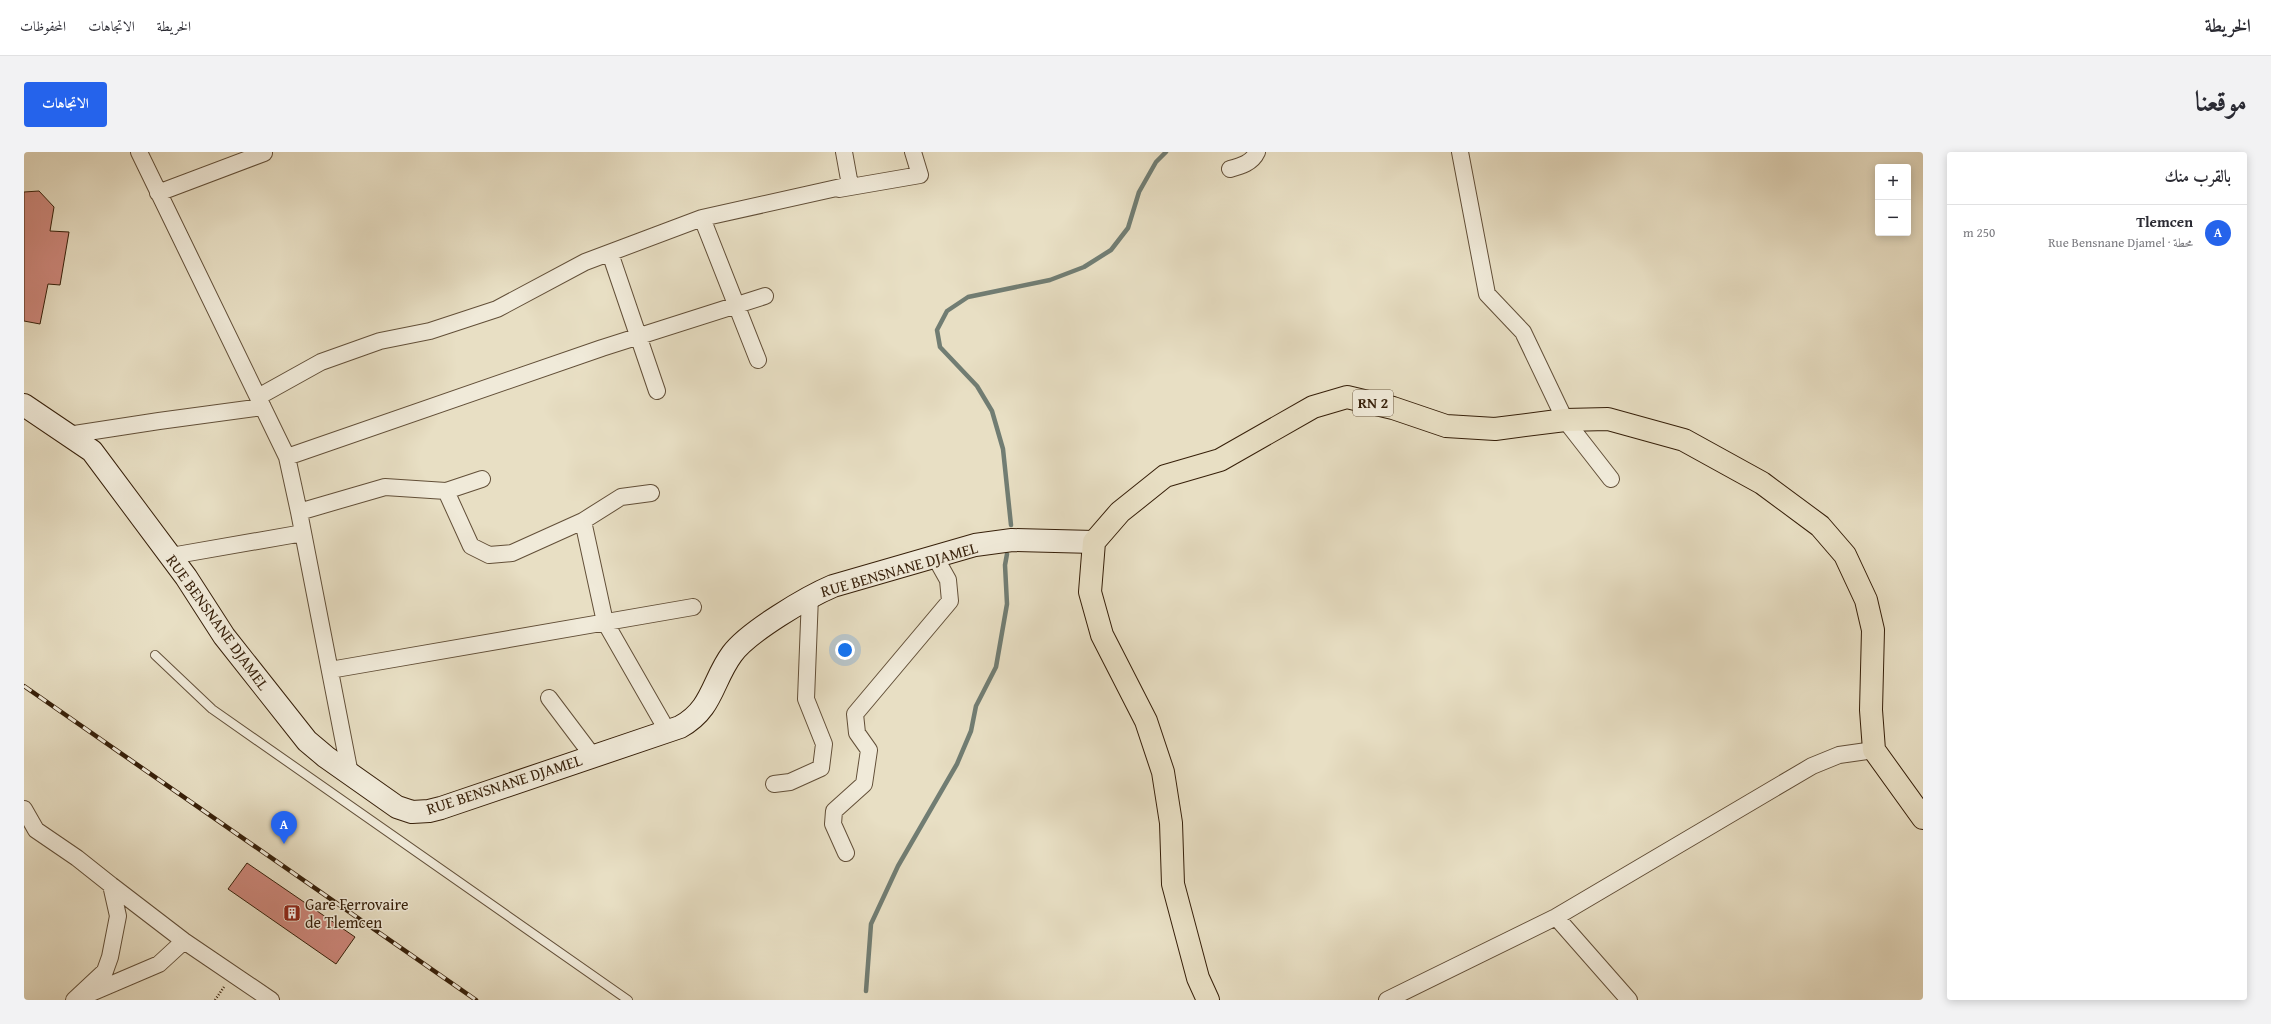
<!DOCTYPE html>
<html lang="ar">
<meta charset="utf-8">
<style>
:root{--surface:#fff;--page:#f2f2f3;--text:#2b2b33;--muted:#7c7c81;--line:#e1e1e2;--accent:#2563eb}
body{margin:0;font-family:"Gentium Book Plus",Amiri,serif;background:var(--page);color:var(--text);direction:rtl}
.controls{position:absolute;right:12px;top:12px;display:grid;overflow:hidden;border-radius:4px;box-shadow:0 2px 10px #0003}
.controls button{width:36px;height:36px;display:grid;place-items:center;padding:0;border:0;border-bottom:1px solid var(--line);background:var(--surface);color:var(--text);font:20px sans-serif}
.you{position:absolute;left:821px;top:498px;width:14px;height:14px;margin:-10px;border:3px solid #fff;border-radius:50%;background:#1a73e8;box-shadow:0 0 0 6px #1a73e833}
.badge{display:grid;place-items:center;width:26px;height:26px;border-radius:50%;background:var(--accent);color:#fff;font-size:13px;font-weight:700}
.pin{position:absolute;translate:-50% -33px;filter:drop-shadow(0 1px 2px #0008)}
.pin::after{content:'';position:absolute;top:21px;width:14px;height:12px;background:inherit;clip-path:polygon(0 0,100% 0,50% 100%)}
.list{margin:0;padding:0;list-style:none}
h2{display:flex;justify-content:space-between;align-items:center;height:52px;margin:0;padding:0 16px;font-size:17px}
h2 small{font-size:13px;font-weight:400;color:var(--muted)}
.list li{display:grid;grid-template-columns:26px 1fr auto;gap:12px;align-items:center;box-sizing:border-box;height:56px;padding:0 16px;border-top:1px solid var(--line)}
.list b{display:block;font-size:15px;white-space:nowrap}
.list p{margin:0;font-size:13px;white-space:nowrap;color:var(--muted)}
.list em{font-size:13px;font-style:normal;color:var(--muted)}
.map{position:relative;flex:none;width:1899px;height:848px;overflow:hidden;direction:ltr;border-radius:4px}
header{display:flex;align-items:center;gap:24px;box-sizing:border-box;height:56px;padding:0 20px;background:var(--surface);border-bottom:1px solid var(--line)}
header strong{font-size:19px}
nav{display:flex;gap:22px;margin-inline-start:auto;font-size:14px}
.intro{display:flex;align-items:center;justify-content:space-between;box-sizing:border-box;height:96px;padding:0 24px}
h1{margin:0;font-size:28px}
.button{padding:10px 18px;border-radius:4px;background:var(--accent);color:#fff;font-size:14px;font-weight:700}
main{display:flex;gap:24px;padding:0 24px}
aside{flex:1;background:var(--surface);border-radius:4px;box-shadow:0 2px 10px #0003}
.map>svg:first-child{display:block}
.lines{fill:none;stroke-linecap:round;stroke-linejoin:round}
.stream{stroke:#717d73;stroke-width:4.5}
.building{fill:#cd877b;stroke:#361f09}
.service-casing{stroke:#624f38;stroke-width:10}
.minor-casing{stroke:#624f38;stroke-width:18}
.secondary-casing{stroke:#361f09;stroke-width:24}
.primary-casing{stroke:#361f09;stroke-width:24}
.path{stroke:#361f09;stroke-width:2.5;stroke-dasharray:1 2;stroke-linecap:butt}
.service{stroke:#f0ead9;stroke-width:8}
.minor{stroke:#f0ead9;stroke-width:16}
.secondary{stroke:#f0ead9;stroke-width:22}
.primary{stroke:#e8dfc4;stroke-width:22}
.rail-casing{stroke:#361f09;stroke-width:4.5}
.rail{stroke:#f0ead9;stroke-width:3;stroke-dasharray:9;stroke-linecap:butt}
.labels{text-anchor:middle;stroke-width:3;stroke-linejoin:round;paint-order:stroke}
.shield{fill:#f0ead9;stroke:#6e5c47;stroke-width:1}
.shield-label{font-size:15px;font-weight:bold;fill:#361f09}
.street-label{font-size:16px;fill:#361f09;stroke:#f0ead9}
.poi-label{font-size:16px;fill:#361f09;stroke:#f0ead9;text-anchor:start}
</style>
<header>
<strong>الخريطة</strong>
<nav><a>الخريطة</a><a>الاتجاهات</a><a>المحفوظات</a></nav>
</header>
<div class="intro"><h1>موقعنا</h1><a class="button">الاتجاهات</a></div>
<main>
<aside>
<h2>بالقرب منك<small></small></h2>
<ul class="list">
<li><span class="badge">A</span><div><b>Tlemcen</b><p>محطة · Rue Bensnane Djamel</p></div><em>250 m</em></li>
</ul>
</aside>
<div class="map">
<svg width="1899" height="848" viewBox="0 0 1899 848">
<rect width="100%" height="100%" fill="#e8dfc4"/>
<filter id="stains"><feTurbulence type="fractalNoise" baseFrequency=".005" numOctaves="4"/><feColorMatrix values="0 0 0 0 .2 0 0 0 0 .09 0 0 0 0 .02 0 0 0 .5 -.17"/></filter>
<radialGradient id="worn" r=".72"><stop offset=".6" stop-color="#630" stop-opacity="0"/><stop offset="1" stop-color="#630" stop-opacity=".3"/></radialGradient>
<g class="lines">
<path class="stream" d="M987,373L979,297L968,259L953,234L916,195L913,178L923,159L944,145L1026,128L1060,115L1087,98L1104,76L1115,40L1132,10L1142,0
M842,839L847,772L874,714L933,612L947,579L952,554L972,515L983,452L981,413L983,402"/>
</g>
<path class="building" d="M15,39L30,55L26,79L45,80L36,133L24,132L16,172L0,169V40Z
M223,711L331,785L312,812L204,737Z"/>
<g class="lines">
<defs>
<path id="service" d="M131,503L188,557L604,848"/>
<path id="minor" d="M115,0L263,305L275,360L326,622
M1436,0L1463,142L1499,180L1541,268L1587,327
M1206,17C1217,14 1228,11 1233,0
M815,37L896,23L889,0
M134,41L240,1
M678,66L734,208
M586,101L633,239
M234,245L297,210L356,189L406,179L473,157L561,110L678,66L826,33L820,0
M44,283L135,269L239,255
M263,305L578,196L741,144
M422,339L447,394L465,403L488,401L559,369L597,345L627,341
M275,360L361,335L422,339L458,327
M559,369L581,470L644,580
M147,404L279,381
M306,518L669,455
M525,546L568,603
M750,632L766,630L797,616L800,592L782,547L786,444
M0,657L12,678L53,706L87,733L94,764L86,805L81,819L50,848
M822,701L809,672L810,659L840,632L845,598L833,581L831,562L926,449L924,428L910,403
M87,733L160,789L247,848
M1532,765L1605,848
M60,844L135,812L160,789
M1363,848L1532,765L1788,614L1815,603L1850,598"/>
<path id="secondary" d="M0,253L68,299L162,425L200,484L283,589L302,605L373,655L388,660L405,659L417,656L656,575C689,557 688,529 708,502C724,480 783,445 809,434L951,393L988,388L1070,390"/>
<path id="primary" d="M1184,848L1174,826L1149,732L1147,671L1139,620L1122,569L1078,483L1066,440L1070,390L1096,360L1141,324L1196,308L1289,255L1323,245L1369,256L1422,274L1471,277L1541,268L1584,267L1660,288L1738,331L1796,374L1821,403L1842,448L1849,478L1847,558L1850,598L1899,666"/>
</defs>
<use href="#service" class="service-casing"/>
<use href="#minor" class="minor-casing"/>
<use href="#secondary" class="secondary-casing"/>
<use href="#primary" class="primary-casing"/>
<path class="path" d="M191,848L200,835"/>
<use href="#service" class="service"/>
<use href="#minor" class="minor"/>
<use href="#secondary" class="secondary"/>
<use href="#primary" class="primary"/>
<defs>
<path id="rail" d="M0,534L452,848"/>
</defs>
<use href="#rail" class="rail-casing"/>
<use href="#rail" class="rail"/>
</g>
<defs>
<symbol id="building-square" viewBox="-11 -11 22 22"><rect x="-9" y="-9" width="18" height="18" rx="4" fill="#8f2418" stroke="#f0ead9"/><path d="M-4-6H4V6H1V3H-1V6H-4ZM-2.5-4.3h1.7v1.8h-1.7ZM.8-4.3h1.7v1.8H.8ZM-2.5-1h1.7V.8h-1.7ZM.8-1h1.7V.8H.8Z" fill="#fff"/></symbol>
</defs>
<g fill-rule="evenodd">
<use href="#building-square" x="258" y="751" width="20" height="20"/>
</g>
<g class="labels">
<rect class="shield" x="1329" y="238" width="40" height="26" rx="3"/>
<g class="shield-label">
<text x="1349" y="256">RN 2</text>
</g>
<g class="street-label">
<text transform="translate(875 417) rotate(-16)" y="6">RUE BENSNANE DJAMEL</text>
<text transform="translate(194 470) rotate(54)" y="6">RUE BENSNANE DJAMEL</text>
<text transform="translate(480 632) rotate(-18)" y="6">RUE BENSNANE DJAMEL</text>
</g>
<g class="poi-label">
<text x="281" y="758">Gare Ferrovaire<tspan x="281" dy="18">de Tlemcen</tspan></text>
</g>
</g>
<rect width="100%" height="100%" filter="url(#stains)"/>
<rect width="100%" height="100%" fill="url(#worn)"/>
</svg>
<div class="controls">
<button>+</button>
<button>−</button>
</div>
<div class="you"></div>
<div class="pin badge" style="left:260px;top:692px">A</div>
</div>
</main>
